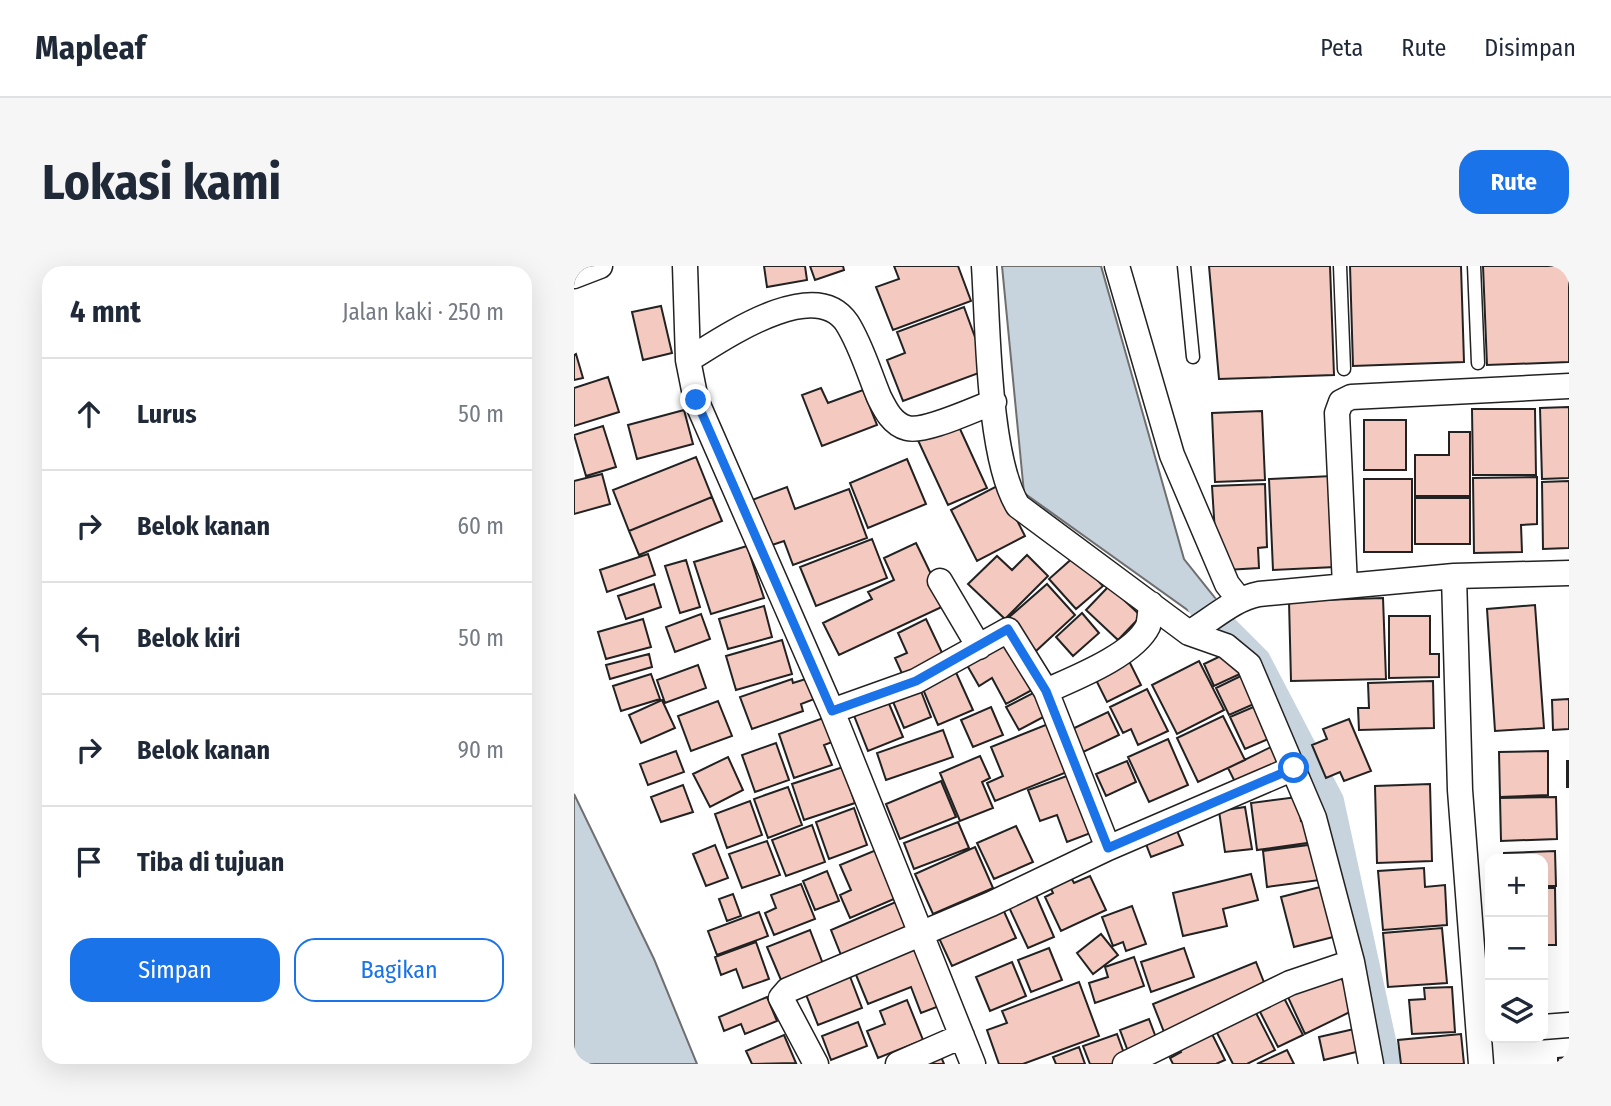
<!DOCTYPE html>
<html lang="id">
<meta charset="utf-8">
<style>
:root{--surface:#fff;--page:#f6f6f7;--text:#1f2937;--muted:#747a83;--line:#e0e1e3;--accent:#1a73e8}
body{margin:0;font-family:"Fira Sans Condensed",sans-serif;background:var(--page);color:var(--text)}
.controls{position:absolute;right:21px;bottom:21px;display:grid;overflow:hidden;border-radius:14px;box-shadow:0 7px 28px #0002}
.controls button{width:63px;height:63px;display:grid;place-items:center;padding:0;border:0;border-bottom:2px solid var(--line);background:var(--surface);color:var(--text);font:35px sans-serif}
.stop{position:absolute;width:21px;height:21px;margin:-16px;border:5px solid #1a73e8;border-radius:50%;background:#fff}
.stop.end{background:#1a73e8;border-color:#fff;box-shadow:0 2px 7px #0008}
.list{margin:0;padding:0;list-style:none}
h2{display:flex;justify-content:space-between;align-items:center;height:91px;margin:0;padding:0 28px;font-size:30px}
h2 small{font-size:23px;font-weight:400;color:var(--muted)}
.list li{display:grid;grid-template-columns:46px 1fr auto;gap:21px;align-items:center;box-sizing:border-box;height:112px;padding:0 28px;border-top:2px solid var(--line)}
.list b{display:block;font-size:26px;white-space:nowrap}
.list em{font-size:23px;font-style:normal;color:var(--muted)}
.actions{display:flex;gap:14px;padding:21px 28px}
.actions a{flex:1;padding:16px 0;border:2px solid var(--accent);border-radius:21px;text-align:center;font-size:24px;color:var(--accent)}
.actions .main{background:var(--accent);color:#fff}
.icon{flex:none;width:38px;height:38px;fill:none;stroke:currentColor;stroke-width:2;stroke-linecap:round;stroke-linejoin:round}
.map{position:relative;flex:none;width:995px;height:798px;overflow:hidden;border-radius:21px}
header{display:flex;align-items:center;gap:42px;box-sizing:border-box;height:98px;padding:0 35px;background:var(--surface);border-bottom:2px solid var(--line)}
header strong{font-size:33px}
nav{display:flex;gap:38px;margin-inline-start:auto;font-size:24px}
.intro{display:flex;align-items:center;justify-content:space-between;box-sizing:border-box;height:168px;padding:0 42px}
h1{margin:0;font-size:49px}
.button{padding:18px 32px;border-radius:21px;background:var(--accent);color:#fff;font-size:24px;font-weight:700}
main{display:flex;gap:42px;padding:0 42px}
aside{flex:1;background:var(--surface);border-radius:21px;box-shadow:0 7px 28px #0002}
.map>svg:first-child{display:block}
.water{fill:#c7d3dd;stroke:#6f6f6f;stroke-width:2}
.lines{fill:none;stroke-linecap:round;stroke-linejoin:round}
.canal{stroke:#c7d3dd;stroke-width:28}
.building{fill:#f3c9c0;stroke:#222;stroke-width:2}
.service-casing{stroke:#222;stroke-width:15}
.minor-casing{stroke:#222;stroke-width:27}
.service{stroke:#fff;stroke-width:12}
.minor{stroke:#fff;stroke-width:24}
.route{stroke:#1a73e8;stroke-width:9}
</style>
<header>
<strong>Mapleaf</strong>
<nav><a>Peta</a><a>Rute</a><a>Disimpan</a></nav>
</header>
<div class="intro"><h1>Lokasi kami</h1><a class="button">Rute</a></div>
<main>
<aside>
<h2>4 mnt<small>Jalan kaki · 250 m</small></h2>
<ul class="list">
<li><svg class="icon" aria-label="ahead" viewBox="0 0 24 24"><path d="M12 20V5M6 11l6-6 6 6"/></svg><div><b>Lurus</b></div><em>50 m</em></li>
<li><svg class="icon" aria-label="right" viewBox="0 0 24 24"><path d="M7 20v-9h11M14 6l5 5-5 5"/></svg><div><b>Belok kanan</b></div><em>60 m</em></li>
<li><svg class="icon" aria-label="left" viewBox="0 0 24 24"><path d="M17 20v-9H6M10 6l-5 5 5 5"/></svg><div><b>Belok kiri</b></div><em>50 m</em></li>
<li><svg class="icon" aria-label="right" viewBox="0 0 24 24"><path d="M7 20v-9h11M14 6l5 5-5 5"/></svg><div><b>Belok kanan</b></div><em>90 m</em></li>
<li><svg class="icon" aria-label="arrive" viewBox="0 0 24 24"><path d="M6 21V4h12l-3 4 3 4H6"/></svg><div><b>Tiba di tujuan</b></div></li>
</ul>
<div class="actions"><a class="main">Simpan</a><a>Bagikan</a></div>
</aside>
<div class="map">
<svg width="995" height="798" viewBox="0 0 995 798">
<rect width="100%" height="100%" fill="#fff"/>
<path class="water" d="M428,0H527L610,293L641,332L615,345L450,227Z
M0,528L80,693L123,798H0Z"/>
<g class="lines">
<path class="canal" d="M627,339L683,395L756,535L813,798"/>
</g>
<path class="building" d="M190,0H231L233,14L193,21Z
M236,0H269L270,4L241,14Z
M320,0H384L397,35L319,64L302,21L325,13Z
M635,0H756L760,109L645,113Z
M776,0H887L890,96L779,100Z
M909,0H995V96L913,99Z
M87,40L98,87L69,94L58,46Z
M390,41L413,104L329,135L313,94L331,87L323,66Z
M2,88L9,112L0,114V89Z
M34,111L45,146L0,160V122Z
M247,122L254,137L289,124L303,159L248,180L228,129Z
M995,141V212L968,213L966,142Z
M898,143H961L962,209H899Z
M110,144L119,178L63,193L54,159Z
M688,145L691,214L641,216L638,147Z
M381,152L413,222L374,239L342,170Z
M790,154H832V204H790Z
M29,160L42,201L12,210L0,169Z
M875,166H896V230H841V189H875Z
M122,191L138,231L55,265L39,224Z
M333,193L352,238L294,262L276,217Z
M28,208L36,238L0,248V215Z
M758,210L761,301L699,304L695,213Z
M963,211V258L947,259L948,286L900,287L899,212Z
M790,213H838V286H790Z
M995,215V282L969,283L968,216Z
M691,218L693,281L684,282L685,302L652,304L642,283L638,220Z
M425,219L451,270L403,295L377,244Z
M213,221L221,243L275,223L293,272L219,299L210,275L195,280L178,234Z
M138,231L148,255L65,289L55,265Z
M841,232H896V278H841Z
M298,273L313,312L242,340L226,301Z
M342,277L372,339L265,389L249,357L298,333L294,326L320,314L310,292Z
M173,280L190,332L137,348L120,296Z
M74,288L81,309L33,326L26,304Z
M453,289L474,310L431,353L394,318L423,290L438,304Z
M501,290L529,320L502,343L475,313Z
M112,294L126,341L106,347L91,300Z
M80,318L87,341L52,353L44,330Z
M473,318L501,349L462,385L433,353Z
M535,320L567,350L544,374L512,344Z
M809,332L812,413L717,415L715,335Z
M961,339L970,462L921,465L913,343Z
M190,340L198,371L154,383L145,353Z
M508,347L525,367L499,390L482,371Z
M127,348L136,373L101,386L92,361Z
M815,350H856V388H865V411L815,412Z
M69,353L77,381L32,393L24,366Z
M352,353L371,393L330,412L321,392L333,387L324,367Z
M431,373L458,424L432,438L418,412L405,420L390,394Z
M208,374L218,408L162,424L152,390Z
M657,385L668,407L640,420L630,398Z
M75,388L78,401L36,413L32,399Z
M554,393L567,419L533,436L520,410Z
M625,395L650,444L603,468L578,419Z
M124,399L132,422L91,437L83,414Z
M380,402L399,444L364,459L346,416Z
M675,406L689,434L655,449L642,422Z
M77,408L86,433L47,445L39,420Z
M235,412L243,432L227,438L229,445L178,463L166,431L218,413L219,417Z
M859,415L860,462L785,464L784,442H795L794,417Z
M345,420L357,451L330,462L317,431Z
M573,423L594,465L564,479L557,463L549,467L536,441Z
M463,425L475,448L445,464L432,441Z
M313,433L329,471L294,485L279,447Z
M995,433V463L979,464L978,434Z
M88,434L101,462L67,477L55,449Z
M144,435L158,470L117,485L104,450Z
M684,439L699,471L671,483L656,451Z
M417,441L429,469L399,481L387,454Z
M534,446L545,469L505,488L494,465Z
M649,450L671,494L624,516L603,472Z
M252,451L261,475L250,479L258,499L220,512L205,468Z
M775,453L797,505L770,515L766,506L752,512L738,479L753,473L749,463Z
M479,456L498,504L421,535L413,517L429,510L417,481Z
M369,464L379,491L312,514L303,487Z
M594,473L614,519L575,536L554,491Z
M202,477L215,514L181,526L168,489Z
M699,480L708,500L664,522L654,502Z
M102,485L110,506L74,519L66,498Z
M974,485V529L926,531L925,486Z
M406,490L416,512L408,516L419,542L386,555L366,507Z
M154,491L169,524L136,541L119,508Z
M553,495L562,516L532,530L522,508Z
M993,495H995V521H993Z
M269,501L281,537L230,554L218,518Z
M501,507L522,565L493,576L483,549L466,555L454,524Z
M367,515L382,551L326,573L312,538Z
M856,518L858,595L803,597L801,520Z
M109,519L119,546L87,556L77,531Z
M214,521L228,559L194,572L180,533Z
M723,531L727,555L737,553L740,576L683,584L677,537Z
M982,531L983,573L927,575L926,532Z
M176,535L188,569L153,582L141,548Z
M671,541L678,583L651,586L645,545Z
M280,542L293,579L255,593L242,556Z
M384,556L395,582L340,603L330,577Z
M238,559L251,596L212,610L198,574Z
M442,560L459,596L420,613L403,577Z
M601,560L609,579L577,591L570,573Z
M193,575L206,609L168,622L155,588Z
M742,578L746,614L693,621L689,585Z
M141,579L154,612L132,620L119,588Z
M401,581L419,622L359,648L341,608Z
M307,582L327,630L276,652L266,629L277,624L266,599Z
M981,585L982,620H969V593H930V587Z
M850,602L851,621L871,619L873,659L809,664L804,605Z
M253,605L265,635L241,644L229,615Z
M494,606L500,617L516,610L532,644L487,665L471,631L479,627L474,616Z
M677,608L684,634L649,643L653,660L609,670L599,627Z
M227,618L241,653L200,669L191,647L202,642L197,629Z
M754,619L767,669L720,681L707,631Z
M969,622H981L982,679H969Z
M460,625L480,671L454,682L433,637Z
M159,628L167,650L153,655L145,633Z
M324,635L337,665L269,694L257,664Z
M558,640L572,678L552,685L549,676L539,680L528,651Z
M428,641L442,672L378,700L364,670Z
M185,646L194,670L143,689L134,665Z
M868,662L873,717L814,721L809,667Z
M912,663H916V680H913Z
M236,664L249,698L207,714L193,681Z
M527,668L544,689L519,708L503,687Z
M182,676L195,713L169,722L162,703L147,709L141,691Z
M344,679L368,739L347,747L337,721L294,738L280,704Z
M475,682L488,714L457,726L444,694Z
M610,682L620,711L577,726L567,696Z
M560,691L570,720L521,737L515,717L534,711L531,701Z
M438,696L452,730L416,745L402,711Z
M682,696L693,724L590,766L579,738Z
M764,705L782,743L731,768L713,729Z
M275,708L288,742L244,759L231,726Z
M505,716L525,770L449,798H425L413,764L433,757L428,745Z
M878,721L881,766L838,768L835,734L851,733L850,722Z
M708,728L729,769L704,781L683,740Z
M193,731L203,755L171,768L167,758L150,765L145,751Z
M333,734L349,774L304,792L293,765L311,758L306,745Z
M680,743L701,784L673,798H659L641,763Z
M575,753L584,777L555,788L546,764Z
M284,756L293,780L257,794L248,770Z
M789,761L794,783L750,794L745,771Z
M636,764L651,794L642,798H599L596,792L607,786L604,780Z
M543,768L552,793L538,798H516L509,780Z
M887,768L890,798H827L824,774Z
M210,769L222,797L178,798L172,785Z
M505,781L511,798H482L479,791Z
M364,783L370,798H347Z
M713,784L720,798H683Z
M995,791V798H984V792Z"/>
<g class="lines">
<defs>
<path id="service" d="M610,0L619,91
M766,0L770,103
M900,0L904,97"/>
<path id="minor" d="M111,0L114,94L122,134L258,445L399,798
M410,0C414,60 414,192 444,240L615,367L652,380L675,399L740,552L778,696L797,798
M543,0L598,189L653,318L664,332
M0,10L26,0
M114,94C147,74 240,8 273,57C287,79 295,107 305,131C311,143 318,158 333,162C351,167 400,143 420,136
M880,310L886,524L907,798
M366,315L405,381
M771,320L763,147L767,136L777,131L995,120
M615,367C639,353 659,333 685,328L880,310L995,307
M472,425C501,412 560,389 574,360C576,353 576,345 577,338
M258,445L342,415L434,364L472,425L534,582L720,502
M969,761L995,759
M242,798L207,732L214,724L417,638L534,582
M324,798L388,770
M551,798L716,717L778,696"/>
</defs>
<use href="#service" class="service-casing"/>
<use href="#minor" class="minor-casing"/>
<use href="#service" class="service"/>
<use href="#minor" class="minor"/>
</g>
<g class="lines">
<path class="route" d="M122,134L258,445L342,415L434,363L472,425L534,582L720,502"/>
</g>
</svg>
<div class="controls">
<button>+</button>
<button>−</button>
<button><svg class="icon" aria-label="layers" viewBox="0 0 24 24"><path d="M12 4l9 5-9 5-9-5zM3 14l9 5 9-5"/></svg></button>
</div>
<div class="stop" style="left:720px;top:502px"></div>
<div class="stop end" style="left:122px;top:134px"></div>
</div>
</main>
